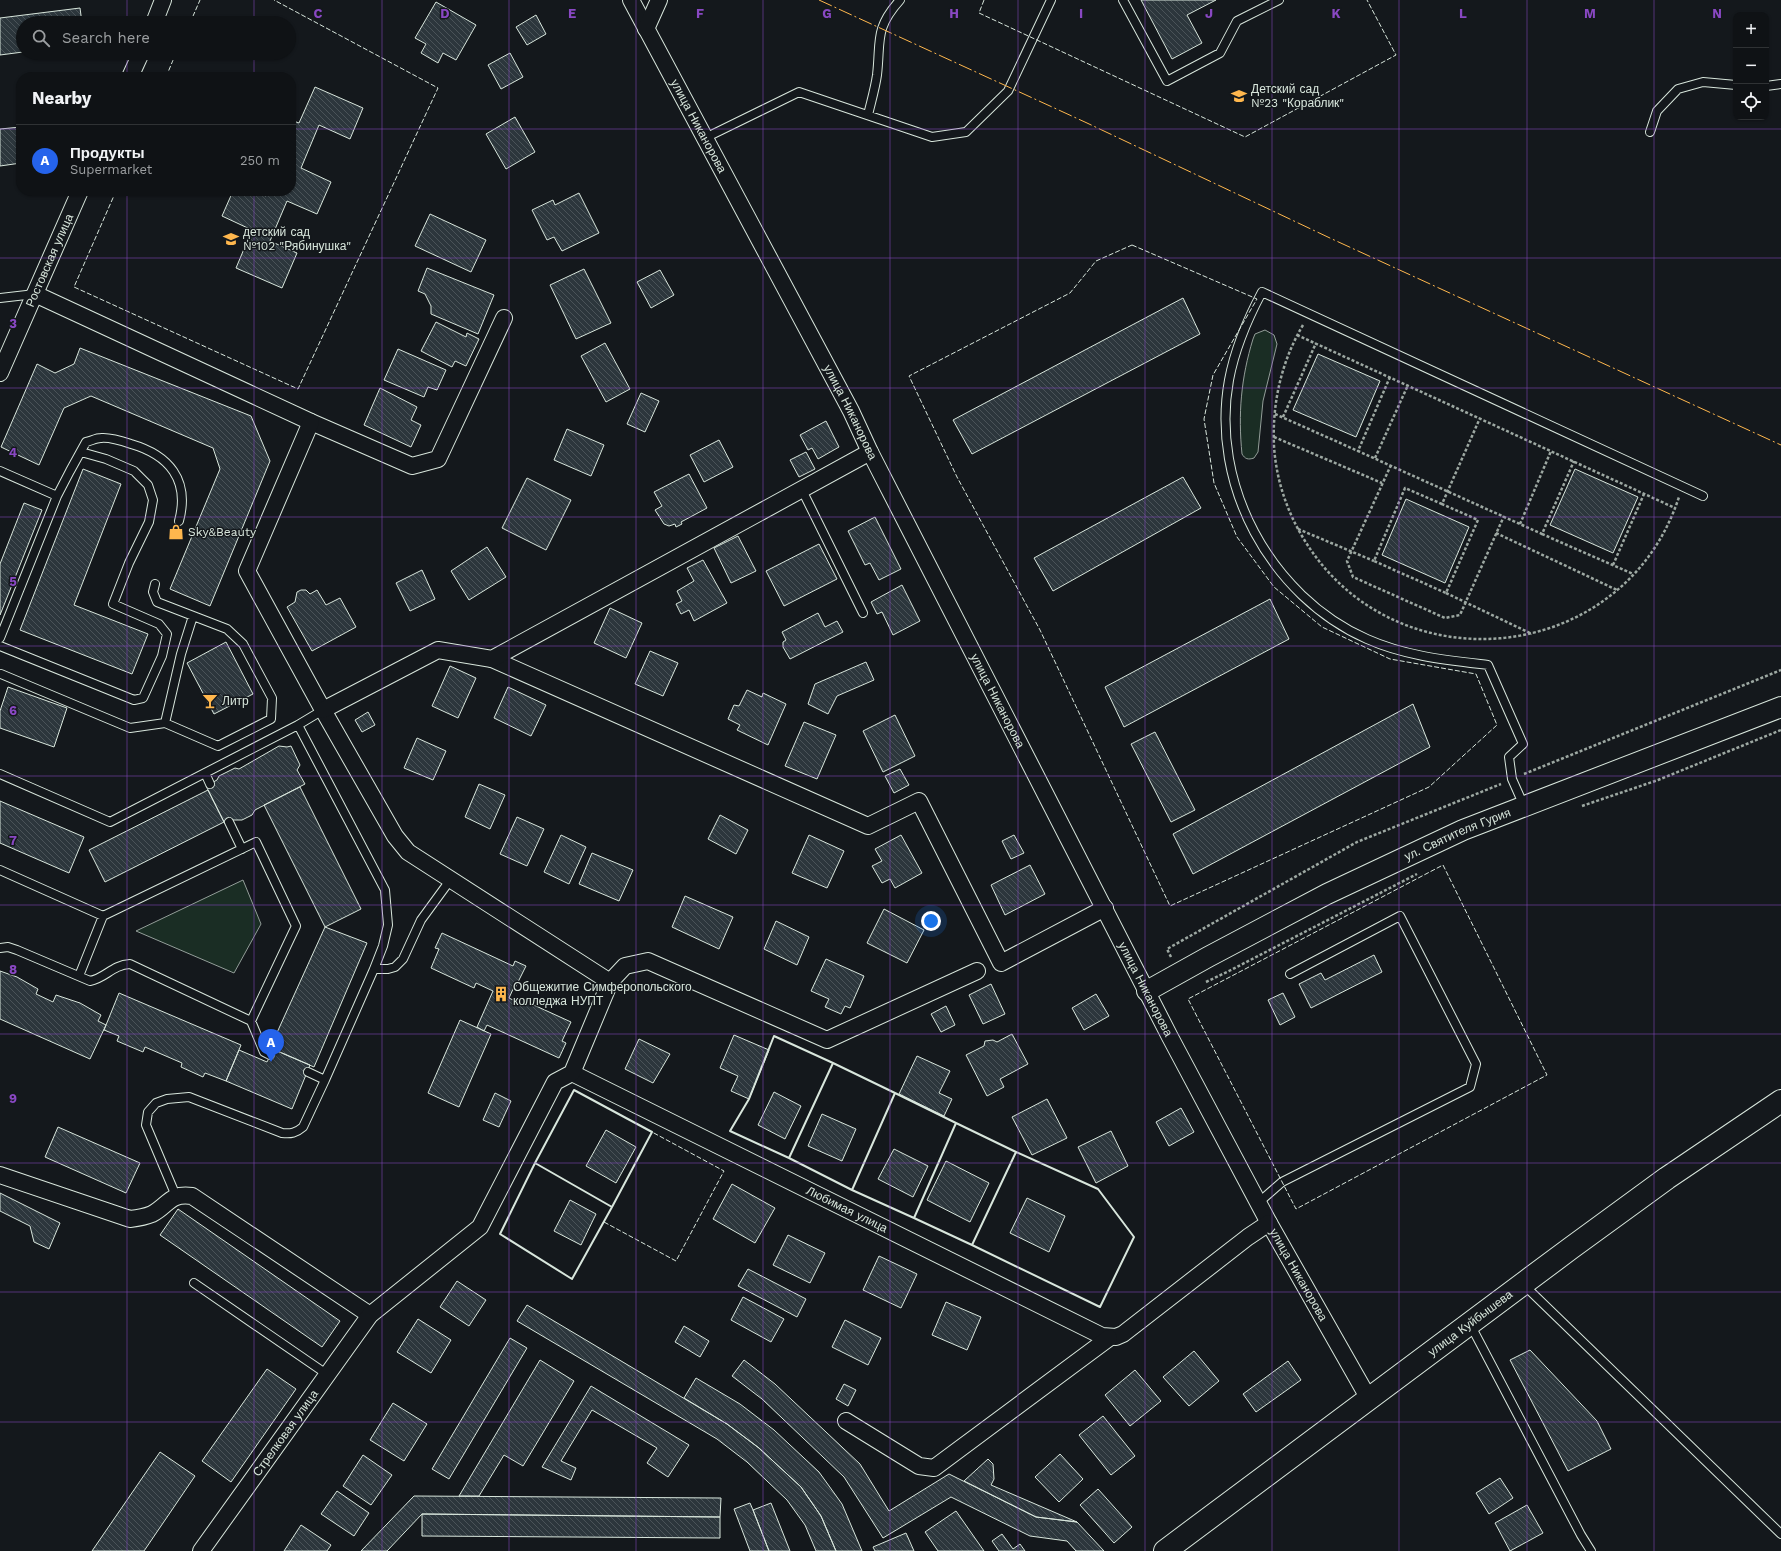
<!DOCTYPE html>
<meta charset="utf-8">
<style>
:root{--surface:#0f1215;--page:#1d2022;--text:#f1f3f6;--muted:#9b9ea0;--line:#2f3234;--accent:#2563eb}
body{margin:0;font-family:"Work Sans",sans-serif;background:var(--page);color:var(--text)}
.controls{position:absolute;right:12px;top:12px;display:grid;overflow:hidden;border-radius:8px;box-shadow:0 1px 3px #0004}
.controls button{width:36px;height:36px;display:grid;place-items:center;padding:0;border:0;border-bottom:1px solid var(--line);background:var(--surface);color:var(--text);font:20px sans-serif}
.you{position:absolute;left:931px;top:921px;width:14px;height:14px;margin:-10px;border:3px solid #fff;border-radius:50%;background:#1a73e8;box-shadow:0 0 0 6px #1a73e833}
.badge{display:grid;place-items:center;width:26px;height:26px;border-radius:50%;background:var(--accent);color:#fff;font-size:13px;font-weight:700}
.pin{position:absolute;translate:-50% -33px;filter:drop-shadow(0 1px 2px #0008)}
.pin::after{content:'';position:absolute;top:21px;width:14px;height:12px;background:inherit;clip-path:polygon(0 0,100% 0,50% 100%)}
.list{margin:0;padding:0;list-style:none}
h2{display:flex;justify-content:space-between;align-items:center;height:52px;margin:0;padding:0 16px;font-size:17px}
h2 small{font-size:13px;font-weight:400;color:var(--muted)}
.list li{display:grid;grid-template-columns:26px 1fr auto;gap:12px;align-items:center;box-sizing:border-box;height:72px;padding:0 16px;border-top:1px solid var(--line)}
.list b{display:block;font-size:15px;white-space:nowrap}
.list p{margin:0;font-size:13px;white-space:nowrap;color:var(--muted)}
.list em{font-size:13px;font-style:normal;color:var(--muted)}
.icon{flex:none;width:22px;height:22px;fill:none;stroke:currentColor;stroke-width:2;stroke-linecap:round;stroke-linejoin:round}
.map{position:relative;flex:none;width:1781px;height:1551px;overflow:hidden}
.search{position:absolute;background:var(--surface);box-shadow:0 1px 3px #0004;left:16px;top:16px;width:280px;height:44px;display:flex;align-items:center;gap:10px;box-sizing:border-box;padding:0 14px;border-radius:22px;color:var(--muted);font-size:15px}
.panel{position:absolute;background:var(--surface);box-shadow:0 1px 3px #0004;left:16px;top:72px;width:280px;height:124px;border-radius:16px}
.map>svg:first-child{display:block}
.green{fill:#1a2d24;stroke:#939e99}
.building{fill:url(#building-back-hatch);stroke:#d8e6dc}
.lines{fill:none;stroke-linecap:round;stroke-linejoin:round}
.service-casing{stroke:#d8e6dc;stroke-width:10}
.minor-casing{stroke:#d8e6dc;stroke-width:18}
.tertiary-casing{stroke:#d8e6dc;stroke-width:22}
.secondary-casing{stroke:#d8e6dc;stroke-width:24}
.path{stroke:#9da8a2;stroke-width:2.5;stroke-dasharray:3 2;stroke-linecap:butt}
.service{stroke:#14181c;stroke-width:8}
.minor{stroke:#14181c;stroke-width:16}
.tertiary{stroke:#14181c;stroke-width:20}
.secondary{stroke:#14181c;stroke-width:22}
.fence{stroke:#d8e6dc;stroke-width:1;stroke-dasharray:5 2;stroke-linecap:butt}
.wall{stroke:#d8e6dc;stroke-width:2}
.power{stroke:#ffb74d;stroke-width:1;stroke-dasharray:14 3 2 3;stroke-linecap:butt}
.grid{fill:none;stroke:#8948c3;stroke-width:1;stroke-opacity:0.55}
.labels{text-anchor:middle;stroke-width:3;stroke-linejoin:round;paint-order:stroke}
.poi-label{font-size:12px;fill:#d8e6dc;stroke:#14181c;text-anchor:start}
.street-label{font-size:12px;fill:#d8e6dc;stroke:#14181c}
.grid-label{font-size:13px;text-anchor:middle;font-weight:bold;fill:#8948c3;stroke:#14181c;stroke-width:3;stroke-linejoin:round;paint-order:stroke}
</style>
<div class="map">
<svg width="1781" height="1551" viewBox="0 0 1781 1551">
<defs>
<pattern id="building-back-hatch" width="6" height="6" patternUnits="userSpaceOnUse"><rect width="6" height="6" fill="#2c363c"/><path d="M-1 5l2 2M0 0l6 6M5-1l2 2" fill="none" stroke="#4a5358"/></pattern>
</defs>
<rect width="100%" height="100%" fill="#14181c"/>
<path class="green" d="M1265,330L1274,335L1277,344L1263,401L1258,452L1254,458C1248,460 1245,459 1242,454C1238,414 1241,378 1253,339L1255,334Z
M243,880L261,924L234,973L136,931Z"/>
<path class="building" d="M1141,0H1216L1187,15L1202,43L1172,59Z
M436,2L476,25L456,60L443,53L438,63L421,53L426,44L415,38Z
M80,8L82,23H23V52L0,55V18Z
M536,15L546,34L527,45L516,27Z
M510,53L523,77L501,89L488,65Z
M315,87L363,108L350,139L319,125L301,168L331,182L317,214L287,201L270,241L297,253L282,288L236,268L252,230L222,216L233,191H255L266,196L268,191H291V120L299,123Z
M515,117L535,152L506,169L486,134Z
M21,127V163L0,166V129Z
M579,193L599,233L562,251L554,237L547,240L532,210L553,200L555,205Z
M430,214L486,240L471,272L415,246Z
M427,268L494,295L478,334L431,314V306L425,294L418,291Z
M584,269L611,323L576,339L550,285Z
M660,270L674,295L651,308L637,282Z
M1183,298L1200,334L972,454L953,420Z
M436,322L466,337L467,333L479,339L466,366L455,361L452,367L421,351Z
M605,343L630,389L606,402L581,356Z
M80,348L251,416L270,461L210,606L170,589L220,469L213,448L91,396L64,408L39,465L1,447L37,364L55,373L74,364Z
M398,349L446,370L437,390L428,387L424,397L384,380Z
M1318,354L1380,381L1356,437L1293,410Z
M380,388L417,407L411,420L421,425L411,447L364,425Z
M641,393L659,401L645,432L627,424Z
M826,421L839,447L818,459L812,448L808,450L800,435Z
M567,429L604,445L591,476L554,460Z
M719,440L733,467L704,482L690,455Z
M806,452L815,469L799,477L790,460Z
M83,469L121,484L74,605L148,634L132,674L20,630Z
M1575,469L1638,497L1613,553L1550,525Z
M689,474L707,508L681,522L682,524L676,527L675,524L669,526L664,524L655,510L662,506L654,492Z
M1183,477L1201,508L1053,591L1034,558Z
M527,478L571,500L546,550L502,528Z
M1406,499L1469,527L1445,583L1382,555Z
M24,503L42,510L0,615V564Z
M875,517L901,569L879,580L870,563L865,565L848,531Z
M738,536L756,571L731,583L714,548Z
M819,544L837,579L784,606L766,571Z
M487,547L506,577L469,600L451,571Z
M703,560L727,603L694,621L689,610L681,614L676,604L682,601L677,591L694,581L687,568Z
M422,570L435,599L410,611L396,583Z
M902,585L920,621L893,635L882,612L877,614L871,602Z
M301,590H306L310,594L317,590L326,605L340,598L356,627L312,651L287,607L295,602L297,592Z
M1270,599L1289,639L1124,727L1105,687Z
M610,608L642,623L626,658L594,643Z
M818,613L825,627L837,621L843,632L790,659L783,647V642L786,640L782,632Z
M226,642L253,694L214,714L187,663Z
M650,651L678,663L663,696L635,684Z
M866,662L874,680L837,696L828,714L808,704L815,684Z
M450,666L476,678L458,718L432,706Z
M8,687L67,708L54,747L0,728V711Z
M508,687L546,705L531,736L494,718Z
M747,690L762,697L763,693L786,704L768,745L737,730L740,725L728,719L734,705L739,706Z
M1413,704L1430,747L1193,874L1173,834Z
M368,712L375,725L362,732L355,720Z
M895,715L915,756L883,772L863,731Z
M804,722L836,735L817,779L785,766Z
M1155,732L1195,810L1171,822L1131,744Z
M417,738L446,751L433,780L404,768Z
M279,746L287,747L291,746L300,765L297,770L305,784L255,810L252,815L242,820H232L225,824L206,786L217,780L219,776L235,768L239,769Z
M900,769L909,785L894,793L885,776Z
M479,784L505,795L490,829L465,817Z
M300,787L361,909L325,927L264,805Z
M208,790L224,822L105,882L89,850Z
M0,801L84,837L69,873L0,843Z
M720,815L748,830L736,854L708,839Z
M517,817L544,829L527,866L500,854Z
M561,835L586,847L569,884L544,872Z
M809,835L844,851L827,888L792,873Z
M901,835L922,873L895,888L890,879L882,883L872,866L882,861L875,849Z
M1014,835L1024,853L1011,859L1002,841Z
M592,853L633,870L619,901L579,884Z
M1030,865L1045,894L1005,915L991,885Z
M685,896L733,917L719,949L672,927Z
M884,909L924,930L907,963L867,943Z
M776,921L809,937L797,965L764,949Z
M325,927L367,943L314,1067L270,1048Z
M442,933L513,966L515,961L526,966L515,988L514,987L509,998L523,1005L525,1001L571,1022L562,1041L566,1043L559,1058L487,1025L484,1031L477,1027L493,991L476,983L474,988L431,968L439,949L435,948Z
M1374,955L1382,972L1311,1008L1299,984L1321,973L1325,980Z
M826,959L864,976L850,1008L845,1006L841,1014L825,1007L829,999L811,991Z
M0,971L17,977L38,989L36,994L53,1002L56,995L80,1003L101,1015L98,1021L106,1025L90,1059L0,1019Z
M991,984L1005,1014L983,1024L969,995Z
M119,993L241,1045L226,1081L205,1073L203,1077L181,1067L182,1063L145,1047L143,1052L117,1041L119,1036L104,1030Z
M1283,993L1295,1017L1280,1025L1268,1000Z
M1096,994L1109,1016L1084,1030L1072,1008Z
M946,1006L955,1025L941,1032L931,1014Z
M460,1020L491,1034L459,1107L428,1093Z
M1012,1034L1028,1064L1000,1079L1004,1087L987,1096L966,1055L984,1046L985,1041L993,1040L997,1042Z
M734,1035L769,1050L749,1099L731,1091L738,1076L720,1068Z
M639,1039L670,1054L653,1083L625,1069Z
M273,1049L310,1065L292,1109L226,1081L239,1050L267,1062Z
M917,1056L950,1071L939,1093L952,1099L944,1116L899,1094Z
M774,1092L801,1106L785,1139L758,1125Z
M495,1093L511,1101L499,1127L483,1120Z
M1047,1099L1067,1138L1032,1155L1012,1117Z
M1181,1108L1194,1132L1169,1146L1156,1122Z
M822,1114L856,1129L842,1161L808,1146Z
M58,1127L140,1163L126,1193L45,1157Z
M606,1130L636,1147L616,1183L586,1166Z
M1111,1131L1128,1166L1096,1183L1078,1147Z
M894,1149L928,1166L913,1197L878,1179Z
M946,1161L989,1183L970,1222L927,1200Z
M732,1184L775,1208L755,1243L713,1219Z
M0,1193L60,1223L49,1249L34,1242L30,1226L0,1211Z
M1027,1198L1065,1216L1049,1252L1010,1233Z
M570,1200L596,1214L581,1245L554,1231Z
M178,1209L340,1321L322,1347L160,1235Z
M788,1235L825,1253L810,1283L773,1265Z
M879,1256L917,1274L901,1308L863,1290Z
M748,1269L806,1299L797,1317L738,1286Z
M457,1281L486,1300L469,1326L440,1307Z
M743,1297L784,1319L771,1342L731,1320Z
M946,1302L981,1317L967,1350L932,1335Z
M527,1305L727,1424L759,1448L801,1487L821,1516L836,1551H816L805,1525L787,1500L747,1462L717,1439L517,1321Z
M418,1319L451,1340L431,1373L397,1352Z
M845,1320L881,1338L868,1365L832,1347Z
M684,1326L709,1341L700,1357L675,1342Z
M510,1338L527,1348L449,1479L432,1469Z
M1530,1350L1597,1421L1611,1449L1568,1471L1510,1360Z
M1194,1351L1219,1381L1189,1406L1163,1377Z
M540,1360L574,1381L523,1466L504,1455L479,1496H459Z
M744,1360L775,1384L860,1464L889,1511L949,1474L1036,1517L1077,1522L1104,1551H1076L1067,1541L1030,1536L951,1497L883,1538L844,1477L762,1399L732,1376Z
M1288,1361L1301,1380L1256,1412L1243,1394Z
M267,1369L296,1389L231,1482L202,1461Z
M1135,1370L1161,1401L1130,1426L1105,1395Z
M696,1378L740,1404L774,1430L819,1472L842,1504L862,1551H836L821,1516L801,1487L759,1448L727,1424L684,1398Z
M844,1384L856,1390L848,1406L836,1399Z
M591,1386L689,1445L668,1477L647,1463L657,1448L592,1410L561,1461L576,1468L571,1480L542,1467Z
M393,1403L427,1424L404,1461L370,1440Z
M1103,1416L1135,1456L1111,1475L1079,1435Z
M160,1452L195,1476L144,1551H92Z
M1060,1454L1083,1479L1059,1502L1035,1477Z
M363,1455L392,1475L371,1505L343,1486Z
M988,1459L993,1464L994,1479L991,1485L1077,1522L1036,1517L964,1481Z
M1500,1478L1513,1498L1489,1514L1476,1493Z
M1098,1489L1132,1527L1114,1543L1080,1505Z
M337,1491L369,1513L354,1536L321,1514Z
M414,1496L721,1498L720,1517L422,1514L387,1551H361Z
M750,1503L753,1510L769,1551H750L734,1509Z
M771,1503L790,1551H769L753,1510Z
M1527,1505L1543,1533L1510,1551L1495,1523Z
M956,1511L984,1551H938L925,1532Z
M422,1514L720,1517V1538L422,1536Z
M301,1525L331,1545L327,1551H284Z
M906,1533L914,1551H875L873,1547Z
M1002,1534L1013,1549L1020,1544L1025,1551H999L992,1541Z"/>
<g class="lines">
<defs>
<path id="service" d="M1123,0L1167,81L1220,53L1237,21L1279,0
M1766,86L1781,84
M868,115C871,102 875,89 877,75C881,41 874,29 900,0
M1650,132L1657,111L1678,89L1703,82L1736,85
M705,138L799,92L932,137L966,132L1008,91L1051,0
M0,298L35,294
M0,471L57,496L70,471L86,442C91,441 96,438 101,438C110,437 122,441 131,444C169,455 190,480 179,521
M802,490L863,613
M0,638L57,496
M0,646L134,700L143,698L162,656L167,634L159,624L113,604L129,563L149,522L153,500L148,485L134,471L106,459L81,452
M1,674L130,728L165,723L218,746L271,719L272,698L243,644L227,629L157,602L153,592L155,584
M165,723L181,654L193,616
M205,773L210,784
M0,774L110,822L298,725
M1524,806L1512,779L1509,757L1523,744L1488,665C1446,660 1405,656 1367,639C1270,596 1210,484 1229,380C1235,348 1247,320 1262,292L1703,496
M229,822L242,849
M0,870L103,916
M0,948L8,947L17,950L90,981C106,978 112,965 130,964L251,1021L296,926L256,842L103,916L79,976
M374,969H388L395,967L403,959L421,920L451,879
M251,1021L264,1052L270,1055
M308,1072L325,1080L374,969L383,946L388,925L385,890L298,725L323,710
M176,1196L146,1125L148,1112L156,1103L167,1099L189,1097L282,1133C291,1134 296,1133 303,1127L325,1080
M1258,1203L1282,1182L1470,1087L1476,1064L1400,916L1290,974
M194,1283L328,1375
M1523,1284L1781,1534
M1470,1324L1581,1535L1591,1551"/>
<g id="minor">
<path id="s1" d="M631,0L851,411L870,452L1170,1037L1269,1223L1369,1399"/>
<path d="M154,23L163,0"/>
<path d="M646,29L659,0"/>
<path d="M130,77L141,53"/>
<path d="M35,294L311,422L412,466L438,459L504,318"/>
<path id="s2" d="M0,373L80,191"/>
<path d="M311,422L247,571L323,710L395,836L408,852L610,982"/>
<path d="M492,659L868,826L919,801L1001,963L1105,908"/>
<path d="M323,710L438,650L492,659L870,452"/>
<path id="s3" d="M572,1073L1102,1336L1116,1337L1123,1334L1248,1237L1269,1223"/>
<path d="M0,1175L130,1219C139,1218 145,1217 152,1214C169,1205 169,1193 192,1196L370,1315"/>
<path d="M846,1421L919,1466L934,1468L1109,1338"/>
<path id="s4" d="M201,1551L370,1315L480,1227L555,1082L572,1073L610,982L625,966L648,961L827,1040L977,971"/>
</g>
<g id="tertiary">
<path id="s5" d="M1147,991L1208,957L1327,894L1463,830L1781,707"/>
</g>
<g id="secondary">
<path id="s6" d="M1165,1551L1571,1248L1667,1178L1781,1101"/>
</g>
</defs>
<use href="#service" class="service-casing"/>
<use href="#minor" class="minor-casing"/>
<use href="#tertiary" class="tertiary-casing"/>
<use href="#secondary" class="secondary-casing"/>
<path class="path" d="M1303,325C1281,362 1272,404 1274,446C1276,478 1286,509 1302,536C1391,689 1623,668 1679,497
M1297,335L1675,508
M1390,377L1358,451L1542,534L1574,461
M1275,414L1358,451
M1283,417L1316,343
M1274,437L1382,483
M1375,458L1408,385
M1391,465L1347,561L1353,577L1445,618L1460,615L1504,516
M1442,504L1405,488L1374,561L1446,593L1478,520L1442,504L1480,418
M1520,524L1551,451
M1298,529L1374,561
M1496,533L1617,590
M1542,534L1633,574
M1613,565L1644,494
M1446,593L1532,634
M1524,774L1781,670
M1582,806L1658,780L1781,730
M1171,957L1167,949L1357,842L1501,784
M1206,982L1229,971L1417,874"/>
<use href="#service" class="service"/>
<use href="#minor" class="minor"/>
<use href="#tertiary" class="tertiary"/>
<use href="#secondary" class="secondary"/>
<path class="fence" d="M984,0L979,13L1245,137L1396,55L1367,0
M190,23L200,0
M166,77L176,53
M116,191L74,287L298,389L438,88L274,0
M1132,245L1257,299L1213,375L1204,419L1214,483L1237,537L1274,587L1322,627L1390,659L1476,674L1497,725L1429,787L1170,906L1040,630L957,477L909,376L1070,293L1096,261Z
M1443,865L1547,1075L1296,1209L1188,999Z
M604,1222L676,1261L724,1171L652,1132"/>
<path class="wall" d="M774,1036L833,1063L789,1158L730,1131L749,1099Z
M833,1063L895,1093L852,1190L789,1158Z
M574,1090L652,1132L612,1207L535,1163Z
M895,1093L956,1123L914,1218L852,1190Z
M956,1123L1016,1152L972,1245L914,1218Z
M1016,1152L1098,1189L1134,1237L1100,1307L972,1245Z
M535,1163L612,1207L572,1279L500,1234Z"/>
<path class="power" d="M819,0L1087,123L1332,239L1781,445"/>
</g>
<path class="grid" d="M127,0V23M254,0V23M382,0V1551M509,0V1551M636,0V1551M763,0V1551M890,0V1551M1018,0V1551M1145,0V1551M1272,0V1551M1399,0V1551M1527,0V1551M1654,0V1551M127,53V77M254,53V77M0,129H21M291,129H1781M127,191V1551M254,191V1551M0,258H1781M0,388H1781M0,517H1781M0,646H1781M0,776H1781M0,905H1781M0,1034H1781M0,1163H1781M0,1292H1781M0,1422H1781"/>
<defs>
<symbol id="school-bare" viewBox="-9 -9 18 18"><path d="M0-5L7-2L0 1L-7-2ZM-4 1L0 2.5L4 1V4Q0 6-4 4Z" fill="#ffb74d" stroke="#14181c" stroke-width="2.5" paint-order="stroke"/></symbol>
<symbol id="shop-bare" viewBox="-9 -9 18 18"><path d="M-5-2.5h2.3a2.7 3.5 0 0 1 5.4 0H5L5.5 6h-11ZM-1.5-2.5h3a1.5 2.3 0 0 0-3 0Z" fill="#ffb74d" stroke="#14181c" stroke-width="2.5" paint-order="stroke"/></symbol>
<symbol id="bar-bare" viewBox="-9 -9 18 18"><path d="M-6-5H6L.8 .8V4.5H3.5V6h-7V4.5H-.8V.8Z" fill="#ffb74d" stroke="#14181c" stroke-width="2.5" paint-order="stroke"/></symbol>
<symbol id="building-bare" viewBox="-9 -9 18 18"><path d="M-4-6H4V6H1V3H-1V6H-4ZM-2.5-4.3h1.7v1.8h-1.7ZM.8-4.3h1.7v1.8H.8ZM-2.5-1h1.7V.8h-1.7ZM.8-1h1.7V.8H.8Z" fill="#ffb74d" stroke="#14181c" stroke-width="2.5" paint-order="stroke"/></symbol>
</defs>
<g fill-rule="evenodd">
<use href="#school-bare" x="1228" y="85" width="22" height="22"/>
<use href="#school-bare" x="220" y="228" width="22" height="22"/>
<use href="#shop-bare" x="165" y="521" width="22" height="22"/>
<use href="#bar-bare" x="199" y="690" width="22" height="22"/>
<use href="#building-bare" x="490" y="983" width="22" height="22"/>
</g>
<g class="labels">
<g class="poi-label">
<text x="1251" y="93">Детский сад<tspan x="1251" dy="14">№23 "Кораблик"</tspan></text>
<text x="243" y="236">детский сад<tspan x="243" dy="14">№102 "Рябинушка"</tspan></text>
<text x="188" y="536">Sky&amp;Beauty</text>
<text x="222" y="705">Литр</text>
<text x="513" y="991">Общежитие Симферопольского<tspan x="513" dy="14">колледжа НУПТ</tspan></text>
</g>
<g class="street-label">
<text dy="4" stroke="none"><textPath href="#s1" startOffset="143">улица Никанорова</textPath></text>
<text dy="4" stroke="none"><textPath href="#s2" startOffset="123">Ростовская улица</textPath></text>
<text dy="4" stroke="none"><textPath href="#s1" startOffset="467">улица Никанорова</textPath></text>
<text dy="4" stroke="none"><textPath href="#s1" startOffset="791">улица Никанорова</textPath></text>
<text dy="4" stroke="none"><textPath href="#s5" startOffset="348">ул. Святителя Гурия</textPath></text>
<text dy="4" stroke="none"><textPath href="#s1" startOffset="1115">улица Никанорова</textPath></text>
<text dy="4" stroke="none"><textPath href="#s3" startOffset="307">Любимая улица</textPath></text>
<text dy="4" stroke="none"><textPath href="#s1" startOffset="1439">улица Никанорова</textPath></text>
<text dy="4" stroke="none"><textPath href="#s6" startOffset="381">улица Куйбышева</textPath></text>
<text dy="4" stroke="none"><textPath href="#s4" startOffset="145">Стрелковая улица</textPath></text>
</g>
</g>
<g class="grid-label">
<text x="318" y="18">C</text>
<text x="445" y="18">D</text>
<text x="572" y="18">E</text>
<text x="700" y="18">F</text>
<text x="827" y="18">G</text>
<text x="954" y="18">H</text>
<text x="1081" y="18">I</text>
<text x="1209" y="18">J</text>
<text x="1336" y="18">K</text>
<text x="1463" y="18">L</text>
<text x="1590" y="18">M</text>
<text x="1717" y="18">N</text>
<text x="13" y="328">3</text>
<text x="13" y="457">4</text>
<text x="13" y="586">5</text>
<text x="13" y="715">6</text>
<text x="13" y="845">7</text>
<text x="13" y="974">8</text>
<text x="13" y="1103">9</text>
</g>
</svg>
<div class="controls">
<button>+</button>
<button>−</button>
<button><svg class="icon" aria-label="locate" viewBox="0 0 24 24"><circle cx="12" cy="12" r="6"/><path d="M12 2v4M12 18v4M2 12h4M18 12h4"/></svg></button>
</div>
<div class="you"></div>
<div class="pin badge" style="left:271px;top:1062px">A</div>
<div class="search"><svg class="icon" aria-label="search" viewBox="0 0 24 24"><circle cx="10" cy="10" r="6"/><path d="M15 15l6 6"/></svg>Search here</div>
<section class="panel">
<h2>Nearby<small></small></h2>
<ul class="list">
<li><span class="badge">A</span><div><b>Продукты</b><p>Supermarket</p></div><em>250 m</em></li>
</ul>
</section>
</div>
